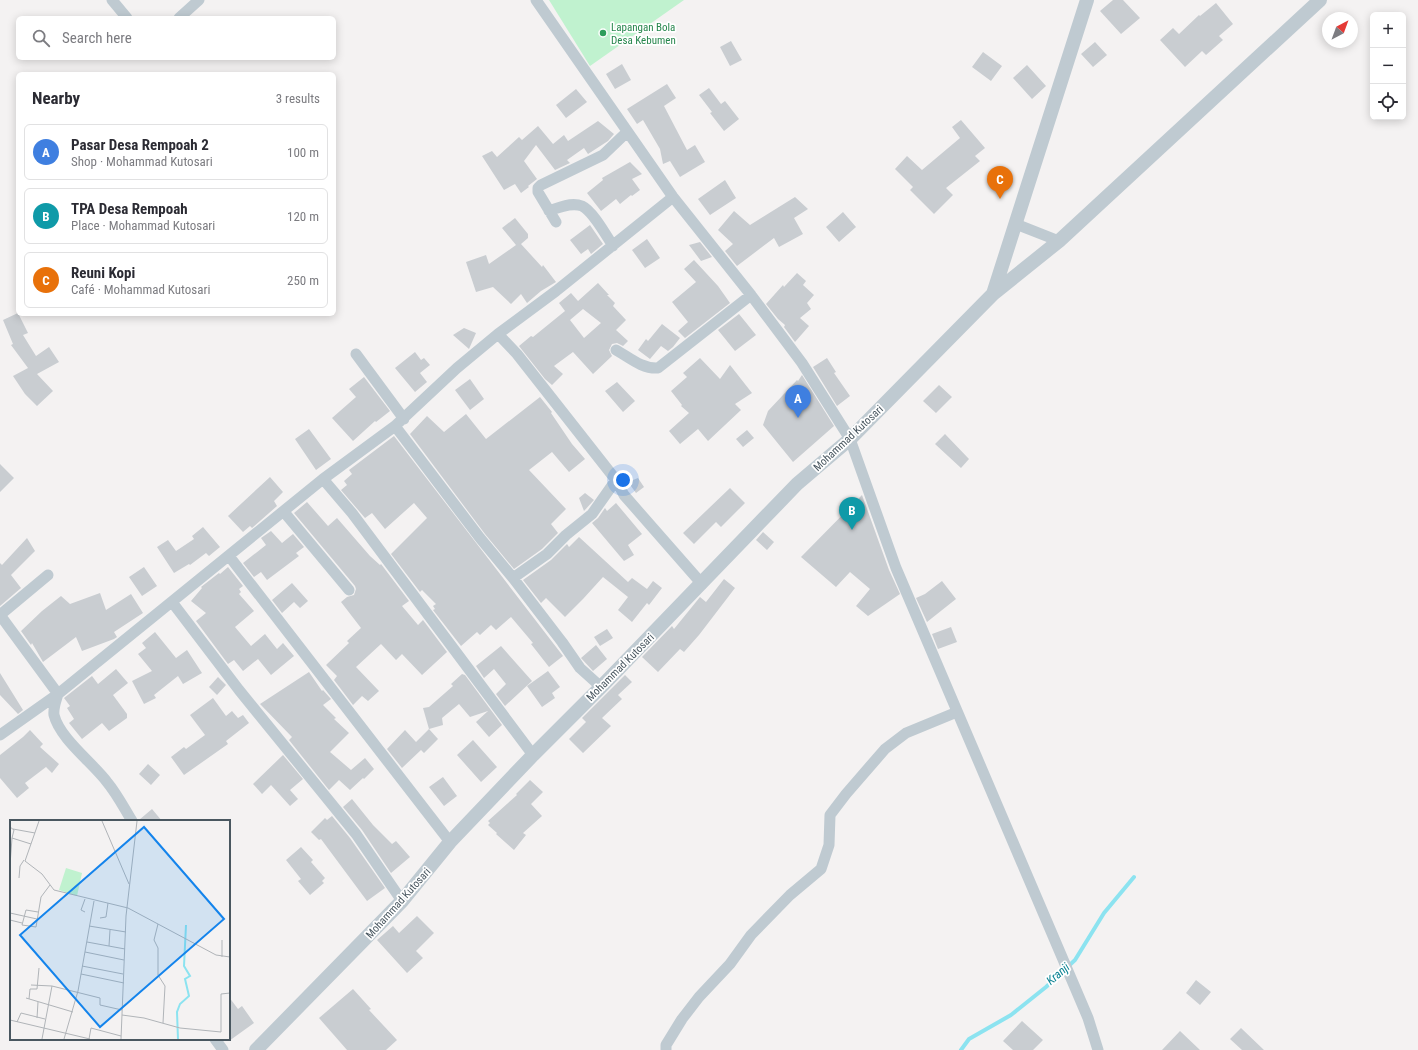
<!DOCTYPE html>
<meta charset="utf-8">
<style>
:root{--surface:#fff;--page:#f7f7f7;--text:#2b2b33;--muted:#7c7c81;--line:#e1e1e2;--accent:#1484ec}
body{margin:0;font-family:"Roboto Condensed",sans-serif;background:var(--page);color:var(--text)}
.controls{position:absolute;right:12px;top:12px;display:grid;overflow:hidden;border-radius:6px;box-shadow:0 2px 10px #0003}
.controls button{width:36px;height:36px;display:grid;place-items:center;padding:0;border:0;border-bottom:1px solid var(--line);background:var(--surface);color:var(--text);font:20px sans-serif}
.compass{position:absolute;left:1322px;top:12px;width:36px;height:36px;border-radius:50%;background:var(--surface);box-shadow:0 2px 10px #0003;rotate:41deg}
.you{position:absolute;left:623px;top:480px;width:14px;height:14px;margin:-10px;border:3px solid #fff;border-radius:50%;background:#1a73e8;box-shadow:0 0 0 6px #1a73e833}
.badge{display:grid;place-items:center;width:26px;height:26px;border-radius:50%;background:var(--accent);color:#fff;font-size:13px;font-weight:700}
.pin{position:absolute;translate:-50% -33px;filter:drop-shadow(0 1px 2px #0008)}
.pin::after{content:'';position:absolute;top:21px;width:14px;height:12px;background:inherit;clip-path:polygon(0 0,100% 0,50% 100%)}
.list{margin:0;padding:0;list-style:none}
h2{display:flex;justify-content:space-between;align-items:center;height:52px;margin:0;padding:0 16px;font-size:17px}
h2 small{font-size:13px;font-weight:400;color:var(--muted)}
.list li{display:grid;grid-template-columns:26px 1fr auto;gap:12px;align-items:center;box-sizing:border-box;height:56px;margin:0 8px 8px;padding:0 8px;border:1px solid var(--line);border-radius:6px}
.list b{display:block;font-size:15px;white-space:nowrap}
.list p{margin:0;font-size:13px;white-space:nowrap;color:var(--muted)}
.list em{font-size:13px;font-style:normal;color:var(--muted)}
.icon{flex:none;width:22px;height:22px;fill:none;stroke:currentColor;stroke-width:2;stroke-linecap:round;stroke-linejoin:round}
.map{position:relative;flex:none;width:1418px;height:1050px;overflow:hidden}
.search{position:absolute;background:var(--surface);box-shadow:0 2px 10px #0003;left:16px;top:16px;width:320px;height:44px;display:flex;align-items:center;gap:10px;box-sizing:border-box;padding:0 14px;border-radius:6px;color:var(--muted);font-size:15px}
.panel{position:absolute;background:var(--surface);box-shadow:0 2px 10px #0003;left:16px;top:72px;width:320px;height:244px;border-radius:6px}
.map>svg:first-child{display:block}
.green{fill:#c0f2cf}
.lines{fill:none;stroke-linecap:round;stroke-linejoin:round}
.stream{stroke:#8ce3f0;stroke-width:4}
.building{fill:#c9cdd1;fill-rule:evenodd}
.minor{stroke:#bfcad1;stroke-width:11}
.tertiary{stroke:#bfcad1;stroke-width:14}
.leisure-dot{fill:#2e9e5b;stroke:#fff;stroke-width:1.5}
.labels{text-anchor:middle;stroke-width:3.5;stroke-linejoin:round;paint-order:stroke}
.leisure-label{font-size:11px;fill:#27864d;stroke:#fff;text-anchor:start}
.street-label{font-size:11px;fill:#495760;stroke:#fff}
.water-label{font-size:12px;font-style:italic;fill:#0a8293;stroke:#fff}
.inset-river{fill:none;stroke:#8ce3f0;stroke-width:2}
.inset-road{fill:none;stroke:#b0b4b8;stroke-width:1}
.view{fill:#1484ec;fill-opacity:0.15;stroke:#1484ec;stroke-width:2}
.inset-edge{fill:none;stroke:#495760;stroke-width:2}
</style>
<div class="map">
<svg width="1418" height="1050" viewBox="0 0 1418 1050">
<rect width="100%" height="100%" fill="#f4f2f2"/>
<path class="green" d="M549,0H684L590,66Z"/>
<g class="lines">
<path class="stream" d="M961,1050L969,1039L1011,1015L1046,987L1075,960L1104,913L1134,877"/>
</g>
<path class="building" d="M1113,0H1123L1140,18L1121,34L1100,11Z
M1216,3L1233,24L1219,36L1223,40L1206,55L1202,51L1185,67L1160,40L1173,28L1179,34L1199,15L1200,16Z
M731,41L742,60L730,66L720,47Z
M1095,42L1107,55L1093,67L1081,54Z
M983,52L1002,66L991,81L972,67Z
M622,64L631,80L615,89L606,74Z
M1027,65L1046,86L1032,99L1013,78Z
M667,84L676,98L664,106L687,150L695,145L705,162L680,177L670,161L663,164L660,149L643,120L637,124L627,109Z
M709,88L721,104L725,101L739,119L724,131L710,113L712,112L699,95Z
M576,89L587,102L566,118L556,105Z
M961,120L985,148L975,156L980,161L946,188L953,195L934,214L910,190L913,187L895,169L907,156L922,170L960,138L952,127Z
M598,121L614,134L608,141L588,154L584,148L567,160L570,163L555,170L536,145L524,161L537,179L528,186L529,187L521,193L515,184L504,190L482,156L492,151L497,157L519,137L522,140L538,126L553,144L564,135L568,141Z
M630,162L642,174L632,179L640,190L632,196L631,195L620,204L616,199L601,211L587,193L603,180L602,178Z
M725,180L736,198L710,215L698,199Z
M795,197L808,209L794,218L803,234L779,247L774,238L737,266L725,251L733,244L718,230L734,211L750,225Z
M843,212L856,227L839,242L826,227Z
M515,218L528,234V238L521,244L542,267L543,265L556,282L541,291L527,303L521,294L511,304L493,287L476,292L466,262L486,255L489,264L516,245L502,228Z
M590,225L603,244L591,254L588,249L581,254L570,240Z
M647,239L660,258L645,268L632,250Z
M700,242L712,257L701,261L689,245Z
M694,260L718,286L730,303L685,338L678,331L688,322L672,302L696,282L684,269Z
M797,273L806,281L803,285L814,295L807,303L811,309L800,318L809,326L795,342L784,327L785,325L778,319L766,304L783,285L784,287Z
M598,283L609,295H607L615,303L613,306L626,320L616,330L628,341L623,346L617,343L612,344L609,350L612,356L593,374L573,352L554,366L563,374L552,385L545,379L519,346L531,336L533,337L565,311L559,303L571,293L578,301ZM583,309L601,323L584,338L570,320Z
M18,313L28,333L23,335L36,356L49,347L59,362L37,374L53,391L37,406L25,394L13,376L28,368L11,345L13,344L3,320Z
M739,314L756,335L735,351L718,330Z
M662,324L680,338L673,347L668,351L661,346L650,359L638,350L646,339L648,341Z
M464,328L476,333L469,349L453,335Z
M415,352L421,360L424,358L430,365L420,373L427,382L415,392L395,368Z
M700,358L720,379L730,365L752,393L735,404L741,410L708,441L698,429L680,444L669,431L689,413L681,406L682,405L671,391L687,377L683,373Z
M827,358L836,372L834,373L850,396L837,406L813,367Z
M802,375L834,426L793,462L763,425L768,411L797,380L798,381Z
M364,377L390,411L376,422L375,421L353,441L332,418L356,397L349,389Z
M470,379L484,399L470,410L455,390Z
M617,382L635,401L623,412L605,391Z
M939,385L952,397L936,413L923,401Z
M540,397L552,412L551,413L572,444L585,459L569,472L552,452L529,470L566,509L551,524L558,533L542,549L514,569L485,534L410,434L427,416L444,432L466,414L486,439Z
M309,429L331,459L316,470L295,439Z
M747,430L754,438L743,447L736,439Z
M945,434L969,459L961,468L935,444Z
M394,436L563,656L549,667L531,644L533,643L511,617L496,630L491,625L480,635L477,632L461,646L433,610L435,609L433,606L436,604L422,590L420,592L391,554L427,518L414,503L385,529L372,513L365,518L341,490L347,485L344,481L352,474L349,470Z
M0,464L14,478L0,492Z
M270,477L283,492L274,501L277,506L252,528L250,526L243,532L228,516Z
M638,478L644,487L636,493L628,482Z
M730,488L745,503L721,527L716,522L694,544L683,533Z
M585,493L594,500L584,511L579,498Z
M862,495L889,570L900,594L868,616L856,606L870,589L850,572L836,587L801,557Z
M307,502L328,526L337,518L370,556L380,565L381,564L409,601L402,606L418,625L423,620L447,652L422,675L402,654L396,660L381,644L356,667L379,691L368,701L362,696L353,705L334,680L337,676L326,665L349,643L347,641L361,628L341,602L347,597L354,595L356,589L355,586L294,513Z
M616,503L642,534L628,545L634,555L624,561L592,523L598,518L605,508L607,511Z
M203,527L220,547L209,556L206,553L190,565L189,564L174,573L157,547L168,540L176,551L194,539L192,536Z
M271,531L282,543L293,534L304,547L296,553L299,556L267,580L261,572L254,577L243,563L266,545L261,538Z
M763,532L774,542L767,550L756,540Z
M579,537L628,582L632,578L647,589L653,581L662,588L649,605L647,603L632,622L618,610L628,597L603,577L583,599L565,617L546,598L541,603L523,580L551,560L567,544L569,547Z
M27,538L35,551L11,575L21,588L0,606V563L2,565Z
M144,567L157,586L142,596L129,577Z
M228,567L243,586L239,589L241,592L239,594L254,611L235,627L251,646L265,634L277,649L283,643L294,656L271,675L258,659L243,671L234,660L228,664L196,621L206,613L191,601L202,588L201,587L219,573L220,574Z
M724,579L735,588L699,635L684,652L680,649L658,672L642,657L672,626L674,629L700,597L706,602Z
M942,581L956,599L927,622L916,598L925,594Z
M292,583L308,601L300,608L294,602L282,613L272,600Z
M100,593L106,610L131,594L143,613L114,632L117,637L114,639L82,651L76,637L43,662L32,643L31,645L21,631L42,611L61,596L70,604Z
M951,627L957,642L938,649L932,634Z
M607,629L613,638L600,646L594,637Z
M155,632L176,658L187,650L202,673L183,684L178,676L154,695L156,698L144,704L132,681L152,671L138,654L146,648L142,643Z
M596,645L607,659L593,671L581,658Z
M501,646L532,681L505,706L496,694L506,684L494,669L484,678L476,666Z
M116,669L128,683L113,695L127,714V718L109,731L102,723L82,739L69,723L74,719L67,708L70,706L64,698L92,676L98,684Z
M548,671L560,687L552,693L555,698L542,707L527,686Z
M309,672L322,691L323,690L331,699L323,705L336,718L334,719L349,733L330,752L351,770L365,758L374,769L364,779L363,778L350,790L339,780L329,790L289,740L292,737L260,704Z
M0,673L23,710L18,714L0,695Z
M462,674L465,675L502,725L489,737L476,722L488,711L470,717L459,704L442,718L443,725L429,729L423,708L429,707L453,686L451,684Z
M625,675L632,682L618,695L622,699L602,718L611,726L583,753L569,739L586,722L582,718Z
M218,677L226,685L217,695L209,687Z
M213,698L226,716L232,711L238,718L243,715L249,723L226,741L228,744L184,775L171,757L184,747L186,749L205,735L190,715Z
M429,729L438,739L424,753L421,750L402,768L387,749L405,730L416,742Z
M30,730L43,744L40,747L59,764L52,773L46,767L25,783L29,788L17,798L0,778V755L23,737Z
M473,740L497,767L481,782L457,755Z
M283,755L303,779L290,790L298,799L290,806L271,785L262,794L253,784Z
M148,764L160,775L151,785L139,774Z
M443,777L457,796L444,806L429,787Z
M530,780L543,792L531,804L542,816L523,833L526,835L514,850L496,834L497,833L488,825L490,823L488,821L517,795L516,794Z
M352,799L373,825L392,844L396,841L410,857L391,873L362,830L343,807Z
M152,809L162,821H139V820Z
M332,816L350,838L385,888L367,901L321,839L319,840L311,832L325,818L327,820Z
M301,847L313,860L311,862L325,878L322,881L324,883L310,895L298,881L301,879L286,860Z
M417,916L434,933L416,951L423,958L407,973L377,940L393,926L399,933Z
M1196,980L1211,992L1200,1005L1186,993Z
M353,989L371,1009L369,1010L397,1040L386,1050H347L319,1018Z
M229,997L238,1009L242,1006L254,1023L229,1041Z
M1022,1021L1043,1040L1033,1050H1013L1003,1041Z
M1241,1028L1264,1050H1242L1230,1039Z
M1180,1031L1200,1050H1162Z"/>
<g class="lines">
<path class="minor" d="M112,0L127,18
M536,0L673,197L751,295L802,363L850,439L896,568L1088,1018L1098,1050
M179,18L199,0
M549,211C559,207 572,202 582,206C593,211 607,237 613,246
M556,222L538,192V188L541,185L603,155L627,132
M1016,224L1059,241
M498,334L517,354L616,480L624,495L702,584
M616,350C630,358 642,369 658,368L751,295
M356,354L404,419
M395,426L480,538L513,578L562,642L580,668L601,687
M323,479L352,513L533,755
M284,512L349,590
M229,556L450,842
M513,578L547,554L566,535L592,514L616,480
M172,602L239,690L356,834L402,901
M0,615L58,694C56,701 53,708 54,715C60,739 93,763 107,782C117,794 124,808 132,821
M0,615L48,575
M0,735L58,694L323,479L395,426L457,368L498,334L556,291L673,197
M215,1039L223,1050
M666,1050V1045L682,1019L699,997L730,964L751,935L790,895L821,869L829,845L830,815L846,794L885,749L906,733L957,712"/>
<path class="tertiary" d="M993,294L1087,0
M256,1050L402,901L450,842L533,755L601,687L797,484L850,439L993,294L1059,241L1320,0"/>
</g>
<circle class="leisure-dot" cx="603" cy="33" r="4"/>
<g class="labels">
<g class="leisure-label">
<text x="611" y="31">Lapangan Bola<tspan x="611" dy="13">Desa Kebumen</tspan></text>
</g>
<g class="street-label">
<text transform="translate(848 438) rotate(-43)" y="4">Mohammad Kutosari</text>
<text transform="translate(620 667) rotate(-45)" y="4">Mohammad Kutosari</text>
<text transform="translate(398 903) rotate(-48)" y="4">Mohammad Kutosari</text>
</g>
<g class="water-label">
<text transform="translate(1058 974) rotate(-41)" y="4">Kranji</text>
</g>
</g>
<g transform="translate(10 820)">
<rect width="220" height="220" fill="#f4f2f2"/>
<path d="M56,48L72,53L67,76L49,70Z" fill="#c0f2cf"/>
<path class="inset-river" d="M168,219L167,192L170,184L179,176L175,159L180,156L174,146L176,105"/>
<path class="inset-road" d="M29,1L15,41L32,54L44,70L118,88L206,135L220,137M92,1L119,64M0,7L4,10L2,18L21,24M3,9L25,13M0,45L2,18M9,58L10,46L14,40M75,79L71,90L75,92M28,92L16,90L12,105L26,107L31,77L40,65M0,93L27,99M90,98L96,97L98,83M0,100L12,103M148,104L144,120L148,128V155L155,166L153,203M79,106L116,112M77,122L115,129M99,126L100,110M75,132L114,140M212,137V120M72,146L113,154M71,154L114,163M21,165L42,166M16,178L63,192M19,179L20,169H27L29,148M112,195L134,198L170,208L211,212V174L220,173M27,198L28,182M0,200L80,219M7,202L11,193L35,199M32,219L42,166L90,178V185L112,190M54,219L68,171L84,81M79,219L81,208L111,216M111,219L116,96L127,1"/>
<path class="view" d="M134,7L214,99L90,207L10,115Z"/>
<rect width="220" height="220" class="inset-edge"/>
</g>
</svg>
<div class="controls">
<button>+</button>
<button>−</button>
<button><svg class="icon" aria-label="locate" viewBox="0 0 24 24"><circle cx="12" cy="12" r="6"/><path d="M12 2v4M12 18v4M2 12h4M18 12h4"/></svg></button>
</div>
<svg class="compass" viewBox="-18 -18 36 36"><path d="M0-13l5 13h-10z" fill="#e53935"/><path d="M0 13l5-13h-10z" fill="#7c7c81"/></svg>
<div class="you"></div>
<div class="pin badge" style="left:798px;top:418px;background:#3f7fe0">A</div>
<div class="pin badge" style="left:852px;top:530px;background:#0f9aa8">B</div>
<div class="pin badge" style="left:1000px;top:199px;background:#e8710a">C</div>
<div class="search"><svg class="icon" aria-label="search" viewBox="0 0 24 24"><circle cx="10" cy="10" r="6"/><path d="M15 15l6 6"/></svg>Search here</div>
<section class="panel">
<h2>Nearby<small>3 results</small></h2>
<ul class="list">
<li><span class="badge" style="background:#3f7fe0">A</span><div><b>Pasar Desa Rempoah 2</b><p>Shop · Mohammad Kutosari</p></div><em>100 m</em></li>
<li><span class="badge" style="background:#0f9aa8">B</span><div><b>TPA Desa Rempoah</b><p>Place · Mohammad Kutosari</p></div><em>120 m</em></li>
<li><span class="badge" style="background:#e8710a">C</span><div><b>Reuni Kopi</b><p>Café · Mohammad Kutosari</p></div><em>250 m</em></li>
</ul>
</section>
</div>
